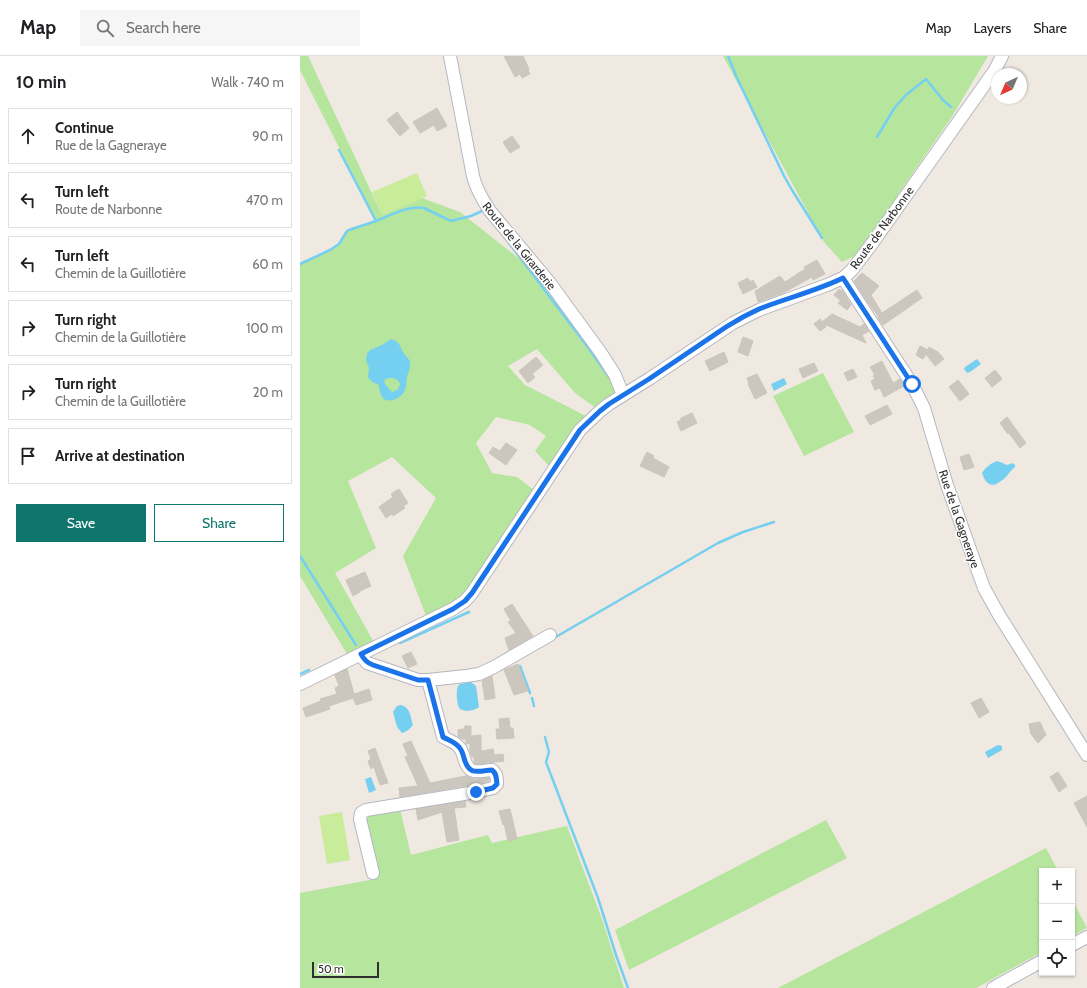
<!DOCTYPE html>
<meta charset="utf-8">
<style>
:root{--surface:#fff;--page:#f6f6f6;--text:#202124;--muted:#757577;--line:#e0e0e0;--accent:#0f766e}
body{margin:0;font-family:Cabin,sans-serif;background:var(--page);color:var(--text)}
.controls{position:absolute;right:12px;bottom:12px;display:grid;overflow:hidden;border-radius:0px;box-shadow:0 1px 3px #0004}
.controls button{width:36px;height:36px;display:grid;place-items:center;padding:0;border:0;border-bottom:1px solid var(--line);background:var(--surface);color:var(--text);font:20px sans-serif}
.compass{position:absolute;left:691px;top:12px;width:36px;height:36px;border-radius:50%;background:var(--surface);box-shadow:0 1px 3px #0004;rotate:224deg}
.scale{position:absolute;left:12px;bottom:10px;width:67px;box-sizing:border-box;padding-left:4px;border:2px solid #2e2e2e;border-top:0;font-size:11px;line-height:14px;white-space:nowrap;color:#2e2e2e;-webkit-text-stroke:3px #fff;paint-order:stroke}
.stop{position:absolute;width:12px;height:12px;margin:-9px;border:3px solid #1a73e8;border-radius:50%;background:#fff}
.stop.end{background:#1a73e8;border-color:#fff;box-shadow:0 1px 4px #0008}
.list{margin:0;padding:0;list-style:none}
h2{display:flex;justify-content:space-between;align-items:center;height:52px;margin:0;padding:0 16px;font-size:17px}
h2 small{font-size:13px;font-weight:400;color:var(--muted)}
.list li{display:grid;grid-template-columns:26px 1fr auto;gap:12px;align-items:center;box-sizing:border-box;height:56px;margin:0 8px 8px;padding:0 8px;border:1px solid var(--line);border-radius:0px}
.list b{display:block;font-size:15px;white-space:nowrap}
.list p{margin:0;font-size:13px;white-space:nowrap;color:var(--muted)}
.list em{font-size:13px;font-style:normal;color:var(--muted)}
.actions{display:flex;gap:8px;padding:12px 16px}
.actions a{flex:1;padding:9px 0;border:1px solid var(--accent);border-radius:0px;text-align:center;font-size:14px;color:var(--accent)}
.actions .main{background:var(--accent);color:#fff}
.icon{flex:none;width:22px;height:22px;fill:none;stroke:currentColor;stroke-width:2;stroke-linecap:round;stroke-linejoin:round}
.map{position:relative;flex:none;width:787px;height:932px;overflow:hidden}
header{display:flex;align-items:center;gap:24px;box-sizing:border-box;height:56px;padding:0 20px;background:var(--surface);border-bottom:1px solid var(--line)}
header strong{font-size:19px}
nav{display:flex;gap:22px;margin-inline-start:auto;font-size:14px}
.search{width:280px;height:36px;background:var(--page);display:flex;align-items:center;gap:10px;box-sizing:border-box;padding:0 14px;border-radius:0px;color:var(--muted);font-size:15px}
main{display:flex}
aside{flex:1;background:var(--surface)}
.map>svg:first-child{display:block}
.green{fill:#b6e59e}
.pitch{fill:#c9ec9a}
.water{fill:#75cff0;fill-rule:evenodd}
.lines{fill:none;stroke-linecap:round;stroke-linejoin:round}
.stream{stroke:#75cff0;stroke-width:2.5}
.building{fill:#cbc7bf;stroke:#cbc5ba}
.minor-casing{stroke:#b4b7c1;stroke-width:14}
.minor{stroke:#fff;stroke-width:12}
.route{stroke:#1a73e8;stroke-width:5}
.labels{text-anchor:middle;stroke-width:3;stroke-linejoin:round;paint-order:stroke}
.street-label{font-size:12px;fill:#2e2e2e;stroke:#fff}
</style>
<header>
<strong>Map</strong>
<div class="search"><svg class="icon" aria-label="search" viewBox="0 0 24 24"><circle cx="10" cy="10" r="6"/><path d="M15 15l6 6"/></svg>Search here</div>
<nav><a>Map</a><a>Layers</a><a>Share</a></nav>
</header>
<main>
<aside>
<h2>10 min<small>Walk · 740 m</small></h2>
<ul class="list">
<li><svg class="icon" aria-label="ahead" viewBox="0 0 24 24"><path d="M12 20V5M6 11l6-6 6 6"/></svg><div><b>Continue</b><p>Rue de la Gagneraye</p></div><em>90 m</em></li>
<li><svg class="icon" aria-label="left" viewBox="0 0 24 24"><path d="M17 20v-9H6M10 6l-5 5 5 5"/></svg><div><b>Turn left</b><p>Route de Narbonne</p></div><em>470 m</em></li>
<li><svg class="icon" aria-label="left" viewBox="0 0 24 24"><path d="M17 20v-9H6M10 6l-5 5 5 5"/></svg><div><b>Turn left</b><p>Chemin de la Guillotière</p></div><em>60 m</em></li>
<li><svg class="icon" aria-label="right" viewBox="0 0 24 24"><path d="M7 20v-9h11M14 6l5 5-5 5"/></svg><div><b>Turn right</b><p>Chemin de la Guillotière</p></div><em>100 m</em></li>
<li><svg class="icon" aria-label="right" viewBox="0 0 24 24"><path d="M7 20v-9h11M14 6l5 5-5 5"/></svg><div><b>Turn right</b><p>Chemin de la Guillotière</p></div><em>20 m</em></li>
<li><svg class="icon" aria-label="arrive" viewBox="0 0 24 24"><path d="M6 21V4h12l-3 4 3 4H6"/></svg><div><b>Arrive at destination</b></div></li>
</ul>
<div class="actions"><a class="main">Save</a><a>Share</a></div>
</aside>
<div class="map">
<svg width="787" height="932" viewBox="0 0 787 932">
<rect width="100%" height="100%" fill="#efe9e1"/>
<path class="green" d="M0,0H8L82,159L122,142L160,156L250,227L323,339L300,355L275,337L237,293L208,310L225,329L292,363L253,414L235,395L246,380L230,369L196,361L176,387L192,417L217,421L238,437L172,537L128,565L103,500L136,442L92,401L48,425L76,492L35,517L76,590L50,603L0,520V208L30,194L39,188L47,175L49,174L76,165L0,14Z
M423,0H688L653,59L599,137L568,187L555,200L542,206L524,186Z
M523,317L554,376L504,400L473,340Z
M99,749L111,799L188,779L192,787L267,770L303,866L324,932H0V837L75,823L60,763Z
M526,764L547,802L329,914L315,874Z
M746,792L758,815H742V896L676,932H478Z
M772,843L787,872L772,880Z"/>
<path class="pitch" d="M117,117L127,140L82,159L72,136Z
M42,756L50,804L27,808L19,760Z"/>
<path class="water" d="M91,283C99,285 100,290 103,296C105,300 109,302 110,306C111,312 108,316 107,321C106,326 107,331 104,336C101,342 89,348 83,342C80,339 80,332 78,328L74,327L70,324L68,321L69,312L66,304L67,298L70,294L82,289ZM88,322C93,322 98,322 100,328C99,333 97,335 92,336L85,328L84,324Z
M677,303L681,308L670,316L667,317L664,313L665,311Z
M484,322L487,328L474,335L471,328Z
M697,405L703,407L706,409L710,408L713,407L715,409V411C711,414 709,417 706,421C704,423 701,425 698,427C690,432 685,426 682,417C685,412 691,407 697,405Z
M171,626L176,630L179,651C175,655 165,656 160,653C157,651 155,632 159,629C161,627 168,627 171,626Z
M101,649C111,652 110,660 113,669C110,673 106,676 102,677L97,671L93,656L97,650Z
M698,689L702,690V694L688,702L685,696Z
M71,721L76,734L69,737L65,723Z"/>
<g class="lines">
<path class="stream" d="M428,0L437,22L484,120L492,134L522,182
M577,81L595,51L606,39L626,23L643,44L651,51
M39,94L76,165
M209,187L287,290L309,321
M0,208L30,194L39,188L47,175L49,174C57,171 65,169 73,166C87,161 108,149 124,152L151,165L171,160L182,155
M0,500L56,589
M254,582L418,487L443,476L474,466
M100,587L169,556
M220,610L230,637
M0,618L9,614
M232,642L234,650
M245,681L249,696L246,706L298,842L316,899L328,932"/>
</g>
<path class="building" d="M204,0H223L229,13L228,14L230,18L222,22L220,18L215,21Z
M137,52L147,70L137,75L134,69L120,77L113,66Z
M97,56L109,72L100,80L87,64Z
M212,80L220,91L210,97L203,86Z
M517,204L525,218L513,224L512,221L483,237L458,246L455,235L480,220L485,226L505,213L504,211Z
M562,217L579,230L571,239L582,257L617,234L622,242L583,269L578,262L579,261L569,248L554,225Z
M448,222L450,226L453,224L457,231L443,238L438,227Z
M539,233L541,235L542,234L551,249L547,254L538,247L541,245L534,239Z
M532,258L560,271L564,268L569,275L562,279L566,287L524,268L526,271L520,275L514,268L520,263L522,266Z
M443,281L453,285L448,300L438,296Z
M620,290L628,294L626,297L629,291L638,296L644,303L635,310L626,298L623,303L616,299Z
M424,296L428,306L410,315L405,305Z
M236,301L243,309L232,318L235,321L228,327L219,315Z
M582,305L593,327L600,323L604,330L584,341L580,332L575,334L571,325L575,323L573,320L575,319L570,311Z
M514,307L518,315L503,322L499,313Z
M553,313L557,321L548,325L544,317Z
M695,314L702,323L692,331L685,322Z
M457,318L467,337L455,343L448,328L449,327L447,322Z
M658,324L669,338L660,345L649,331Z
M587,349L592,358L570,369L565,360Z
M392,357L397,367L381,375L377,366L381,364V362Z
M707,361L726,387L720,392L709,377L708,378L700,367Z
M206,387L217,394L206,409L189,397L193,391L200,395Z
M347,396L354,400L353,402L369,411L364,421L340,410Z
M669,398L674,411L664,414L660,401Z
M99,433L108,447L103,450L105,452L93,460L92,458L86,462L79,451L93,441L91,438Z
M65,516L71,530L60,535V536L53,540L46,524Z
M212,548L233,580L209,594L205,582L216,577L208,566L211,565L204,553Z
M111,596L117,608L108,612L102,600Z
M218,608L228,635L214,639L204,614Z
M47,613L54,638L69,633L72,644L56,649L53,642L29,650L30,653L6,661L3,652L21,645L20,643L37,638L35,632L39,630L35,619Z
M192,620L195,642L185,644L182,625Z
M681,642L689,656L679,662L671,647Z
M209,662L210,672H213L214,682L197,683L196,673H200L199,663Z
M740,666L746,679L738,687L731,678L729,668Z
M165,670H171V680L181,679V695L193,693L194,699L203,698L204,705L178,708L174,707V701H172L170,695V687L166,688V683H162L158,680V674L164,673Z
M111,685L130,727L166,720L174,723L189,722V725L176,728L100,741L99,732L118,730L105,701L108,700L103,688Z
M75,692L88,727L80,729L74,711L71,713L68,705L71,703L68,695Z
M758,716L767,730L759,736L750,721Z
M787,740V771L774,747Z
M165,745L166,751L154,752L159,784L147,786L142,756L118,764L116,753Z
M210,753L217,783L208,785L204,768L203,769L199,755Z"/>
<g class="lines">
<defs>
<path id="minor" d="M150,0L173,120C176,133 182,143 190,155L250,227L301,297L315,319L323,339
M543,222L612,328L624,352L647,429L684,532L699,559L787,699
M61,598L63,602L67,607L118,624H128L166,620L179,618L194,611L250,579
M0,628L153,553L165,545L172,537L280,374L300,355L309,348L349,323L433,267L459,254L527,229L543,222L552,214L571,189L695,14L702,0
M73,817L60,763L61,757L66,754L176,736L193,732L197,728C197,722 197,718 192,714C177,715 169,720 164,702C163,698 162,694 159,691C155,686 148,684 143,681L128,624
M772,889L787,881
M693,932L742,905"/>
</defs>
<use href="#minor" class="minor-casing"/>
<use href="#minor" class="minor"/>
</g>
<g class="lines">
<path class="route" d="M176,736L193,732L197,728C196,722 197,718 192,714C177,715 169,720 164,702C163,698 162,694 159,691C155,686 148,684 143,681L128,624H118L73,609C67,607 64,604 61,598L153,553L165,545L172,537L280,374L300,355L309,348L349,323L426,271C437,264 448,258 459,253C487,242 516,235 543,222L612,328"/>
</g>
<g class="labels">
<g class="street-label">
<text transform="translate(582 172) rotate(-54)" y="4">Route de Narbonne</text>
<text transform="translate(219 190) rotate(51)" y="4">Route de la Girarderie</text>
<text transform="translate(659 463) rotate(71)" y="4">Rue de la Gagneraye</text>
</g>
</g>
</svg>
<div class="controls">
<button>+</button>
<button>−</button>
<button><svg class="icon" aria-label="locate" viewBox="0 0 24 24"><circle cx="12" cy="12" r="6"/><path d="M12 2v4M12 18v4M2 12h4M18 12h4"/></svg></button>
</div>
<svg class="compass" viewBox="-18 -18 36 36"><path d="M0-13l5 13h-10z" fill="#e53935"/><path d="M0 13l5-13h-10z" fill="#757577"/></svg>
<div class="scale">50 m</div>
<div class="stop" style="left:612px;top:328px"></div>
<div class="stop end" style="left:176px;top:736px"></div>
</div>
</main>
